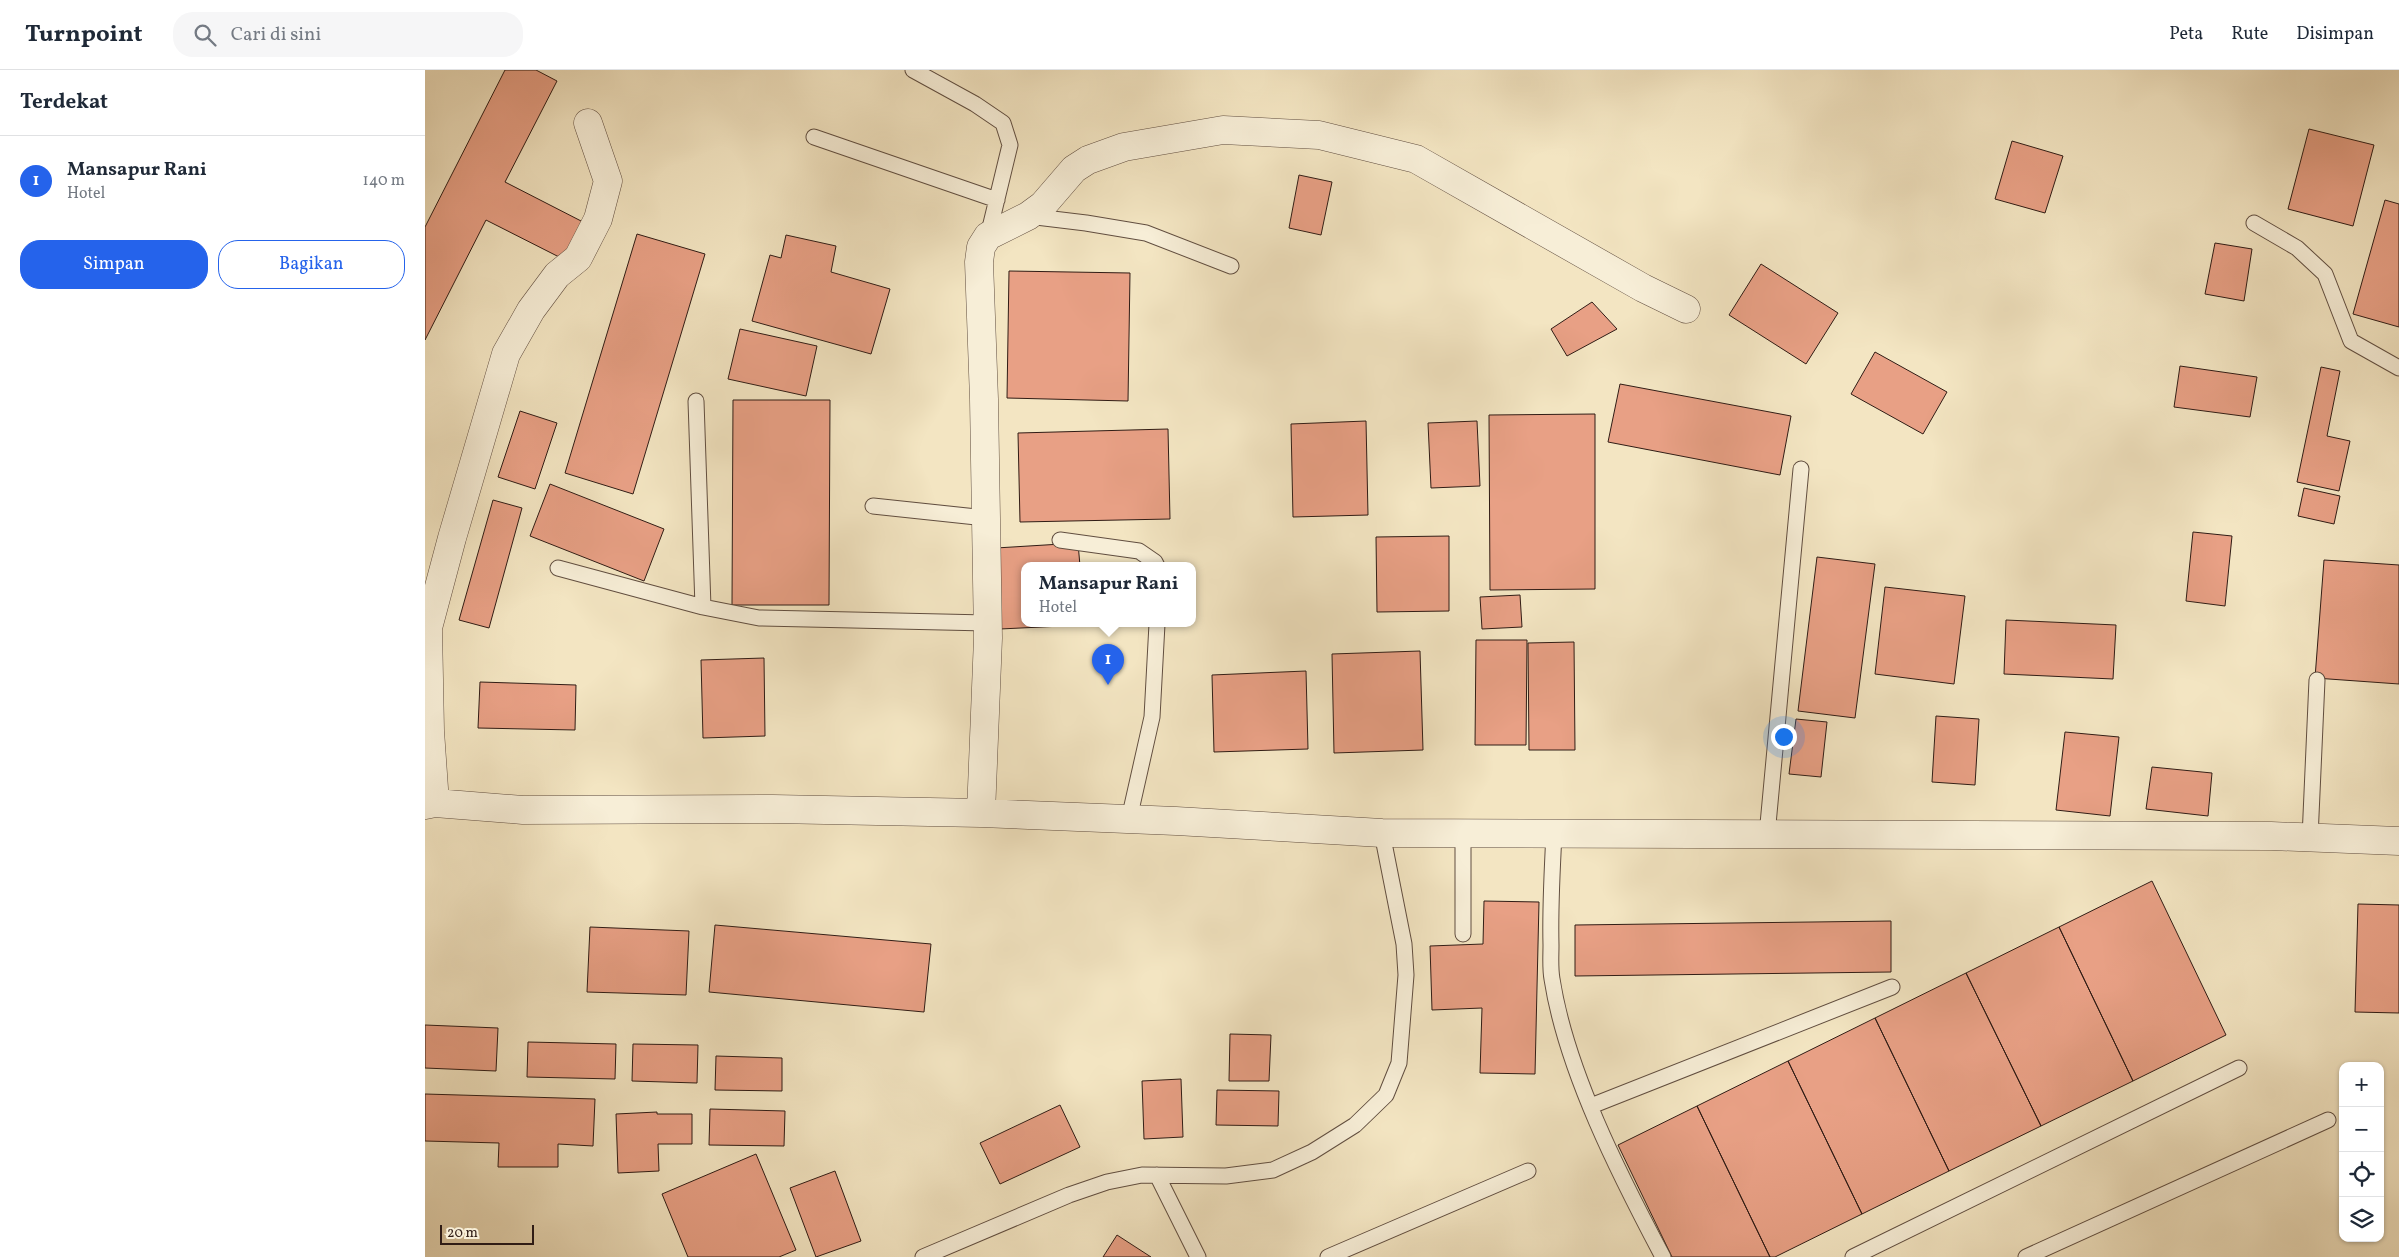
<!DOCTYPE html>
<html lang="id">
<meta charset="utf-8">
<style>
:root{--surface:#fff;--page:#f6f6f7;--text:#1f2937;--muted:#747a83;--line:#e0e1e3;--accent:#2563eb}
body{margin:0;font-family:Vollkorn,serif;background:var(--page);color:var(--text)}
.controls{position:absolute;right:15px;bottom:15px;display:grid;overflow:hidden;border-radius:10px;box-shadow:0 1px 4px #0004}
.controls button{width:45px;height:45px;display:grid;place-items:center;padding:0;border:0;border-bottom:1px solid var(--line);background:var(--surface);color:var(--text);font:25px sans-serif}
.scale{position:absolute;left:15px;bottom:12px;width:94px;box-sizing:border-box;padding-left:5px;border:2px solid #301c15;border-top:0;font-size:14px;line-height:18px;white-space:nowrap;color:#301c15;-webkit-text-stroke:4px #f7eed7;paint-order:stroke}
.you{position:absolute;left:1358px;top:666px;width:18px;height:18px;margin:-12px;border:4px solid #fff;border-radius:50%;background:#1a73e8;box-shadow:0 0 0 8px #1a73e833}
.badge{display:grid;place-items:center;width:32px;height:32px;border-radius:50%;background:var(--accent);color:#fff;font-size:16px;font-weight:700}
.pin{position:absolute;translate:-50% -41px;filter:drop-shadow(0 1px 2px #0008)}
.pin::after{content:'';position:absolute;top:26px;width:18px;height:15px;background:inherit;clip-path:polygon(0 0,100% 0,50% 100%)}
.popup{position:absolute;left:596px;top:492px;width:175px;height:65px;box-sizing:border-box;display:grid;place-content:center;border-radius:10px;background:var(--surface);filter:drop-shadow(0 1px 4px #0005);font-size:16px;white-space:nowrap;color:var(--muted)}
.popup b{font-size:19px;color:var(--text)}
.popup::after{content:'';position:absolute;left:50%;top:100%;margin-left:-10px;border:10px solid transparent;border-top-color:var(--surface)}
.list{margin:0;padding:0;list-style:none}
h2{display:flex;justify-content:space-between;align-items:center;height:65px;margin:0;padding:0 20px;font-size:21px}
h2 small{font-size:16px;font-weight:400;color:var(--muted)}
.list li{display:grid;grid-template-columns:32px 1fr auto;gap:15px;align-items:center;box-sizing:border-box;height:90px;padding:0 20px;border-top:1px solid var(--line)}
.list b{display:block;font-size:19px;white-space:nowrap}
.list p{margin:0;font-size:16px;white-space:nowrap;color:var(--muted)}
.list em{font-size:16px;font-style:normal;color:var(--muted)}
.actions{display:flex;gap:10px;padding:15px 20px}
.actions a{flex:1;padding:11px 0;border:1px solid var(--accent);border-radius:20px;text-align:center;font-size:18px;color:var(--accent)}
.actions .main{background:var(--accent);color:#fff}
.icon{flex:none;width:28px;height:28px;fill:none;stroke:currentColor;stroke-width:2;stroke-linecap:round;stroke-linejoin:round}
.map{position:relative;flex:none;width:1974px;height:1187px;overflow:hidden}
header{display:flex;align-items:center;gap:30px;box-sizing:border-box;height:70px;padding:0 25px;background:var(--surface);border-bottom:1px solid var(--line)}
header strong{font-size:24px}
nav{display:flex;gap:28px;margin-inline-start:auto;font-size:18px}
.search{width:350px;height:45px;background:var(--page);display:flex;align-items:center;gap:12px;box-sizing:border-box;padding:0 18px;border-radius:20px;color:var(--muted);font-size:19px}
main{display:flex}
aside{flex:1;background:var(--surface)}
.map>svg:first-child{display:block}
.building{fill:#e8a085;stroke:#301c15}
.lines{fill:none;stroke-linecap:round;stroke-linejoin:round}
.service-casing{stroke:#614e40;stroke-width:17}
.minor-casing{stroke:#614e40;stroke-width:29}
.service{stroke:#f7eed7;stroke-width:15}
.minor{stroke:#f7eed7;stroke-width:28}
</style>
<header>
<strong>Turnpoint</strong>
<div class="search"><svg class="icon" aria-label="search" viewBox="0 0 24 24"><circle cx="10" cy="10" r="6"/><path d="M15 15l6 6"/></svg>Cari di sini</div>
<nav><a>Peta</a><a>Rute</a><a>Disimpan</a></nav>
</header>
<main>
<aside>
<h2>Terdekat<small></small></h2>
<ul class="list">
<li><span class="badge">1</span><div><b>Mansapur Rani</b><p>Hotel</p></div><em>140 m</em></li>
</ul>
<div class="actions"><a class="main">Simpan</a><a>Bagikan</a></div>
</aside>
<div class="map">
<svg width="1974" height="1187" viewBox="0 0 1974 1187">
<rect width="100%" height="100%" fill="#f3e5c2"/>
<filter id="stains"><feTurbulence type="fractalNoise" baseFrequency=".004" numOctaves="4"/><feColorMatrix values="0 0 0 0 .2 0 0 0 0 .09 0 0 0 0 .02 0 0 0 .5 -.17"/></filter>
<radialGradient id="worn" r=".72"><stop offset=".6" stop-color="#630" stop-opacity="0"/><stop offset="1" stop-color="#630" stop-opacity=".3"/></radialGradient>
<path class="building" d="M80,0H111L132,11L80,112L160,153L142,191L61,150L0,270V157Z
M1884,59L1949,75L1928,156L1863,139Z
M1587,71L1638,86L1620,143L1570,129Z
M874,105L907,112L896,165L864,158Z
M1960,130L1974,134V257L1928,244Z
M212,164L280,184L208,424L140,403Z
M361,165L411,176L406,202L465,219L446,284L327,251L345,185L356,188Z
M1790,173L1827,179L1819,231L1780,224Z
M1336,194L1413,243L1381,294L1304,245Z
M584,201L705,203L703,331L582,328Z
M1167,232L1192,259L1142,286L1126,259Z
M315,259L392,276L381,326L303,309Z
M1450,282L1522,322L1498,364L1426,324Z
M1755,296L1832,307L1825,347L1749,337Z
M1896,297L1915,301L1902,366L1925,371L1914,421L1872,412Z
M1195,314L1366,346L1355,405L1183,372Z
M308,330H405L404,535H307Z
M95,341L132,353L110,419L73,407Z
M1170,344V519L1065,520L1064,345Z
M941,351L943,445L868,447L866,354Z
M1052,351L1055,416L1006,418L1003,353Z
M743,359L745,449L595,452L593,363Z
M125,414L239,459L219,511L105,466Z
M1879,418L1915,426L1909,454L1873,446Z
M68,430L97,438L64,558L34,550Z
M1768,462L1807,466L1800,536L1761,531Z
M1024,466V541L952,542L951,467Z
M653,473L655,496H599V554L658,555L575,559L571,478Z
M1392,487L1450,494L1430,648L1373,641Z
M1899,490L1974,495V614L1890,608Z
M1460,517L1540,526L1529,614L1450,604Z
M1095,525L1097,557L1057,559L1055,527Z
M1581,550L1691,555L1688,609L1579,604Z
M1051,570H1102L1101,675H1050Z
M1149,572L1150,680H1104L1103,573Z
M995,581L998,680L909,683L907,584Z
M339,588L340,666L278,668L276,590Z
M881,601L883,679L789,682L787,605Z
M55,612L151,615L150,660L53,658Z
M1511,646L1554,649L1550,715L1507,712Z
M1371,649L1402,652L1396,707L1364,704Z
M1640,662L1694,667L1685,746L1631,740Z
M1727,697L1787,703L1783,746L1721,739Z
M1727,811L1801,965L1708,1011L1634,857Z
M1059,831L1114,832L1110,1004L1055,1003L1057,938L1007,940L1005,876L1058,874Z
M1933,834L1974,835V943L1930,942Z
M1466,851V902L1150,906V855Z
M290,855L506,874L499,942L284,922Z
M165,857L264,861L261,925L162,922Z
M1634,857L1708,1011L1616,1056L1541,903Z
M1541,903L1616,1056L1524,1101L1450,948Z
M1450,948L1524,1101L1437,1144L1363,991Z
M0,955L73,958L71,1001L0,998Z
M805,964L846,965L844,1011H804Z
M103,972L191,974L190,1009L102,1007Z
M208,974L273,975L272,1013L207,1011Z
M291,986L357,988V1021L290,1020Z
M1363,991L1437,1144L1350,1187H1345L1272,1036Z
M756,1009L758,1067L719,1069L717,1011Z
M792,1020L854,1021L853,1056L791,1055Z
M0,1024L170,1029L168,1076L133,1074V1097H73L74,1073L0,1071Z
M635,1035L655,1077L575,1114L555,1073Z
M1272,1036L1345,1187H1247L1193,1075Z
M285,1039L360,1041L359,1076L284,1075Z
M232,1042V1044H267V1074H233L234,1101L193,1103L191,1044Z
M331,1084L371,1180L354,1187H263L237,1124Z
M410,1101L436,1171L391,1187L365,1118Z
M692,1165L726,1187H678Z"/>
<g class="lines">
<defs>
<path id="service" d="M488,0L550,34L578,53L585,75L563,166
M389,67L572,130
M603,146L661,153L721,163L806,196
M1829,153L1872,178L1900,204L1926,271L1974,298
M271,331L278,537
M448,436L561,448
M635,470L714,481L730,492L732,496
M133,498L278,537L334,548L562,553
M704,749L727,647L732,554
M1038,764V864
M1129,764C1127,801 1125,838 1126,875C1126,886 1125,898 1127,909C1141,1000 1195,1106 1238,1187
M1342,765L1376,399
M1885,768L1892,610
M1166,1036L1467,917
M732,1105L773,1187
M498,1187L644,1125L682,1112L717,1105L801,1106L848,1100L887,1082L930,1055L961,1025L974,993L981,905L979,874L957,763
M903,1187L1103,1101
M1428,1187L1814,998
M1601,1187L1903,1050"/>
<path id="minor" d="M10,733L5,661L3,558L27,468L81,284L106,240L132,205L153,188L173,149L183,111L163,53
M0,735L10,733L98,740L348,739L556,743L751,751L957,763L1846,766L1974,771
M556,743L563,568L559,329L554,192L556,177L563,166L603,146L618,135L649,99L663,90L699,77L798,60L894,65L991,89L1218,218L1261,239"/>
</defs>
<use href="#service" class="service-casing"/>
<use href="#minor" class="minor-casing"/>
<use href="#service" class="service"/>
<use href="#minor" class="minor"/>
</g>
<rect width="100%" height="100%" filter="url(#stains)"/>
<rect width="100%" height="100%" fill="url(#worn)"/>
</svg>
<div class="controls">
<button>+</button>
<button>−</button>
<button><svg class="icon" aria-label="locate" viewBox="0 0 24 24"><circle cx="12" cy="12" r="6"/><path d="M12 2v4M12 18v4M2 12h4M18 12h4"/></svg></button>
<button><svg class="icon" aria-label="layers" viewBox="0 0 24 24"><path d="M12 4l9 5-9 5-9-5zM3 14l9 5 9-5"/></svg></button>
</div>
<div class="scale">20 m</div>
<div class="you"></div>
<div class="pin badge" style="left:683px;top:615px">1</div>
<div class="popup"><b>Mansapur Rani</b>Hotel</div>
</div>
</main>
